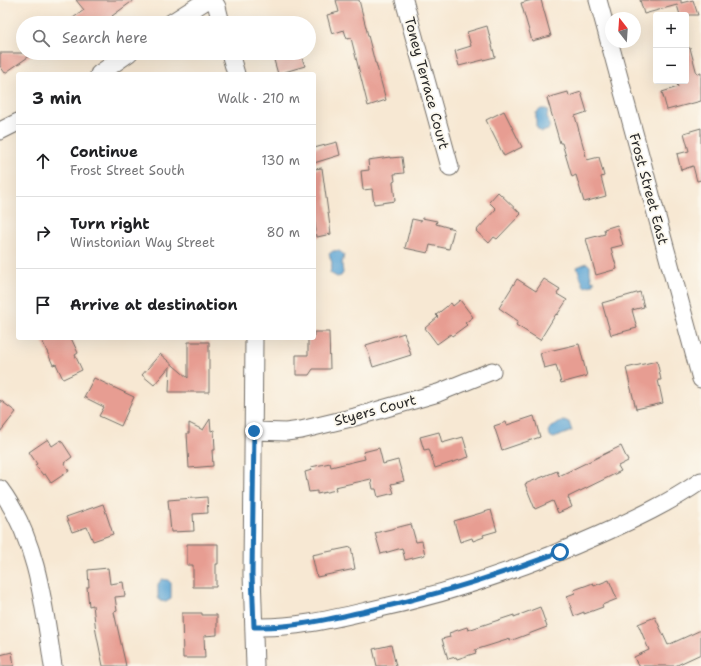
<!DOCTYPE html>
<meta charset="utf-8">
<style>
:root{--surface:#fff;--page:#f6f6f6;--text:#202124;--muted:#757577;--line:#e0e0e0}
body{margin:0;font-family:"Shantell Sans",sans-serif;background:var(--page);color:var(--text)}
.controls{position:absolute;right:12px;top:12px;display:grid;overflow:hidden;border-radius:4px;box-shadow:0 4px 16px #0002}
.controls button{width:36px;height:36px;display:grid;place-items:center;padding:0;border:0;border-bottom:1px solid var(--line);background:var(--surface);color:var(--text);font:20px sans-serif}
.compass{position:absolute;left:605px;top:12px;width:36px;height:36px;border-radius:50%;background:var(--surface);box-shadow:0 4px 16px #0002;rotate:343deg}
.stop{position:absolute;width:12px;height:12px;margin:-9px;border:3px solid #1f6fb2;border-radius:50%;background:#fff}
.stop.end{background:#1f6fb2;border-color:#fff;box-shadow:0 1px 4px #0008}
.list{margin:0;padding:0;list-style:none}
h2{display:flex;justify-content:space-between;align-items:center;height:52px;margin:0;padding:0 16px;font-size:17px}
h2 small{font-size:13px;font-weight:400;color:var(--muted)}
.list li{display:grid;grid-template-columns:26px 1fr auto;gap:12px;align-items:center;box-sizing:border-box;height:72px;padding:0 16px;border-top:1px solid var(--line)}
.list b{display:block;font-size:15px;white-space:nowrap}
.list p{margin:0;font-size:13px;white-space:nowrap;color:var(--muted)}
.list em{font-size:13px;font-style:normal;color:var(--muted)}
.icon{flex:none;width:22px;height:22px;fill:none;stroke:currentColor;stroke-width:2;stroke-linecap:round;stroke-linejoin:round}
.map{position:relative;flex:none;width:701px;height:666px;overflow:hidden}
.search{position:absolute;background:var(--surface);box-shadow:0 4px 16px #0002;left:16px;top:16px;width:300px;height:44px;display:flex;align-items:center;gap:10px;box-sizing:border-box;padding:0 14px;border-radius:22px;color:var(--muted);font-size:15px}
.panel{position:absolute;background:var(--surface);box-shadow:0 4px 16px #0002;left:16px;top:72px;width:300px;height:268px;border-radius:4px}
.map>svg:first-child{display:block}
.water{fill:#5da5d4;stroke:#446880}
.building{fill:#e79d92}
.lines{fill:none;stroke-linecap:round;stroke-linejoin:round}
.minor-casing{stroke:#726d66;stroke-width:19}
.minor{stroke:#fff;stroke-width:17}
.route{stroke:#1f6fb2;stroke-width:5}
.labels{text-anchor:middle;stroke-width:3.5;stroke-linejoin:round;paint-order:stroke}
.street-label{font-size:14px;fill:#2b2b2b;stroke:#fbf7ec}
</style>
<div class="map">
<svg width="701" height="666" viewBox="0 0 701 666">
<rect width="100%" height="100%" fill="#fbf7ec"/>
<filter id="ink" filterUnits="userSpaceOnUse"><feTurbulence type="fractalNoise" baseFrequency=".025" numOctaves="2"/><feDisplacementMap in="SourceGraphic" scale="8" xChannelSelector="R" yChannelSelector="G"/><feConvolveMatrix kernelMatrix="1 2 1 2 8 2 1 2 1" color-interpolation-filters="sRGB"/></filter>
<filter id="wash" filterUnits="userSpaceOnUse"><feTurbulence type="fractalNoise" baseFrequency=".012" numOctaves="4" result="noise"/><feDisplacementMap in="SourceGraphic" scale="16" xChannelSelector="R" yChannelSelector="G"/><feGaussianBlur stdDeviation="0.9" result="paint"/><feColorMatrix in="noise" values="0 0 0 0 0 0 0 0 0 0 0 0 0 0 0 0 0 1.4 0 .05"/><feComposite in="paint" operator="in"/></filter>
<g filter="url(#wash)">
<rect width="100%" height="100%" fill="#f7e8d3"/>
<path class="water" d="M541,109H546L548,110L547,118L550,125L548,130L542,132L539,131L536,126V113Z
M333,251C337,250 341,251 344,255L342,264L343,273L341,276L337,277L330,273L332,263L329,254Z
M587,263L590,266V272L592,281L594,280V283L593,285L584,287L577,267Z
M563,421L569,422L572,431L554,438L551,437L548,432L550,428Z
M162,579L168,580L171,583V599L166,602L160,601L158,597V584Z"/>
<g id="blocks">
<path class="building" d="M76,0H134L112,16L114,18L107,23H66L84,10Z
M336,0H359L375,63H376L386,100L368,106L351,38L347,39L344,30L332,34L327,15L339,12Z
M532,0H541L551,36L532,41L521,3Z
M640,0H681V3L693,0L698,15H680L677,5L644,14Z
M487,26L495,57L459,66L455,51L471,46L467,32Z
M686,48H690L697,74L701,73V101L667,110L662,92L678,87L676,81H686Z
M0,53H34L5,73L0,66Z
M272,53H300L305,66L278,74Z
M568,92L569,96L581,92L587,112L575,116L587,160L599,157L604,176L601,177L606,196L584,202L576,175L572,177L562,143H560L547,98Z
M504,111L522,147L504,156L486,120Z
M701,128V180L697,181L693,166L681,170L677,154L689,151L684,133Z
M337,142L340,155L314,163V148Z
M390,157V158L402,157L404,173L394,174L395,181L393,182L395,201L374,204L372,189L363,190L361,171L369,170L368,160Z
M322,168L331,234L317,237L314,218V169Z
M498,192L521,214L497,239L494,237L489,243L476,231L496,209L489,202Z
M422,218L437,221L436,224L454,229L449,249L430,245L428,253L405,248L412,219L421,221Z
M617,225L623,245L611,248L617,269L596,275L586,239L605,234L604,229Z
M517,279L536,291L544,279L560,289L557,294L567,300L557,315L556,314L540,340L516,325L518,321L499,308Z
M640,292L644,307L632,310L637,328L611,335L602,303Z
M460,300L473,317L465,323L467,325L452,336L451,334L437,344L425,328L438,317L436,315L451,303L453,306Z
M314,332H329L330,369H313L309,375H296V355H308V338H314Z
M404,333L411,355L373,367L366,345Z
M41,338H71L78,353L75,355L82,370L63,379L56,364L53,365Z
M188,342H209V392H169L170,366L154,385L142,375L160,354L188,378Z
M579,344L587,376L561,383L556,365L544,368L540,353Z
M657,361L661,380H658L663,403L636,409L626,368Z
M94,378L134,397L121,426L99,416L104,407L84,397Z
M0,400L16,412L0,432Z
M534,416L540,437L502,450L494,426L506,422L507,425Z
M210,419L211,431L214,430L215,450H212L213,466L189,468L187,433H189V423L203,430Z
M439,432L442,443L463,437L469,457L435,468L429,449L424,450L420,437Z
M48,439L52,446L61,440L72,457L64,463L69,471L51,483L45,474L43,475L35,465L37,464L29,452Z
M621,446L628,461L618,466L621,471L568,497L572,507L558,513L553,501L535,509L525,484L557,471L559,476Z
M379,448L383,464L398,460L404,481L391,484L394,493L378,497L376,489H373L371,479L335,487L336,490L317,494V491L309,492L305,472L312,470L311,467L330,463L331,467L365,459L363,452Z
M207,497L208,513L193,514L194,531L171,532L168,500Z
M103,504L113,534L93,541L87,527L72,532L66,517Z
M491,510L497,531L483,535L484,537L473,541L472,538L460,542L454,521Z
M411,524L416,542L422,541L425,555L405,560L402,548L381,554L375,533Z
M187,544H218V564H216V587H193V565H187Z
M351,547L355,569L317,577L312,555Z
M108,568L110,584L123,582L125,596L115,597L117,611L114,612L126,666H103L96,632L93,605L89,606L87,587H89L88,570Z
M609,580L617,599L602,605L603,607L584,614V612L574,616L567,596L575,593L574,590L593,583L594,586Z
M540,607L547,627L510,641V639L475,650L476,653L457,659L456,657L448,659L442,639L450,637L449,633L467,627L468,630L514,615V617Z
M182,613H202V615H217V635L204,636L205,658H183Z
M655,617L668,645L701,630V654L675,666H638L634,657L649,650L638,624Z
M391,645L396,666H377L373,649Z
M12,652L14,666H0V655Z"/>
</g>
</g>
<g filter="url(#ink)">
<use href="#blocks" fill-opacity="0" stroke="#726d66" stroke-width="1"/>
<g class="lines">
<defs>
<path id="minor" d="M213,0L217,7L221,23
M404,0L450,167
M598,0L701,379
M171,23L207,0
M230,53L236,74
M99,74L129,53
M0,131L18,122
M254,338L252,574L255,666
M254,431L286,432L301,430L355,417L438,393L492,371
M0,489C37,539 44,605 53,666
M254,627C294,628 328,620 367,611C447,594 525,568 599,535C635,519 669,503 701,481"/>
</defs>
<use href="#minor" class="minor-casing"/>
<use href="#minor" class="minor"/>
</g>
</g>
<g class="lines" filter="url(#ink)">
<path class="route" d="M254,431L252,574L254,627C292,628 324,620 362,612C430,597 494,577 560,552"/>
</g>
<g class="labels">
<g class="street-label">
<text transform="translate(427 83) rotate(75)" y="5">Toney Terrace Court</text>
<text transform="translate(649 189) rotate(75)" y="5">Frost Street East</text>
<text transform="translate(375 410) rotate(-15)" y="5">Styers Court</text>
</g>
</g>
</svg>
<div class="controls">
<button>+</button>
<button>−</button>
</div>
<svg class="compass" viewBox="-18 -18 36 36"><path d="M0-13l5 13h-10z" fill="#e53935"/><path d="M0 13l5-13h-10z" fill="#757577"/></svg>
<div class="stop" style="left:560px;top:552px"></div>
<div class="stop end" style="left:254px;top:431px"></div>
<div class="search"><svg class="icon" aria-label="search" viewBox="0 0 24 24"><circle cx="10" cy="10" r="6"/><path d="M15 15l6 6"/></svg>Search here</div>
<section class="panel">
<h2>3 min<small>Walk · 210 m</small></h2>
<ul class="list">
<li><svg class="icon" aria-label="ahead" viewBox="0 0 24 24"><path d="M12 20V5M6 11l6-6 6 6"/></svg><div><b>Continue</b><p>Frost Street South</p></div><em>130 m</em></li>
<li><svg class="icon" aria-label="right" viewBox="0 0 24 24"><path d="M7 20v-9h11M14 6l5 5-5 5"/></svg><div><b>Turn right</b><p>Winstonian Way Street</p></div><em>80 m</em></li>
<li><svg class="icon" aria-label="arrive" viewBox="0 0 24 24"><path d="M6 21V4h12l-3 4 3 4H6"/></svg><div><b>Arrive at destination</b></div></li>
</ul>
</section>
</div>
